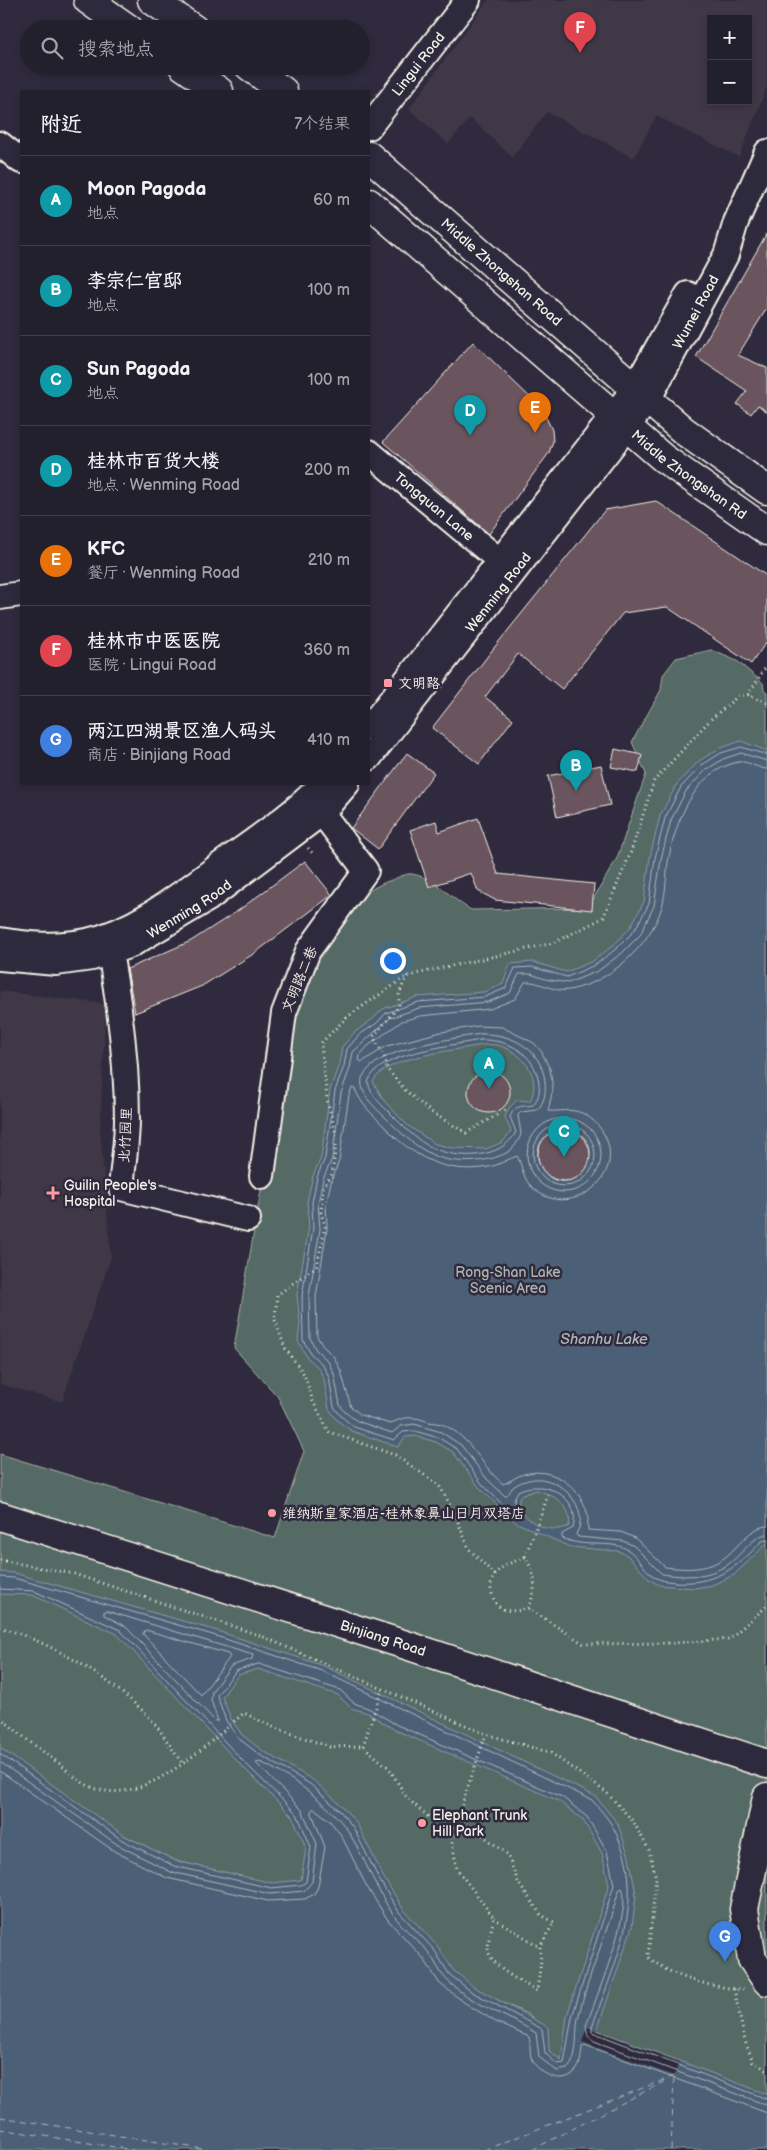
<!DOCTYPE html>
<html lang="zh">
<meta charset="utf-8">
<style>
:root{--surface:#23202e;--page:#2f2d3a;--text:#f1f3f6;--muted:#a3a3aa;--line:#403e4a;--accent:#ff9aa2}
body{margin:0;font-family:"Balsamiq Sans","LXGW WenKai TC",sans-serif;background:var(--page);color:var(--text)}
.controls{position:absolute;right:15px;top:15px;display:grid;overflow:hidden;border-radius:0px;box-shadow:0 2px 8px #0003}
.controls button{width:45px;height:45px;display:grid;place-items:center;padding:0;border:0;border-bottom:1px solid var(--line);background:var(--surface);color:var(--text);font:25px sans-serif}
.you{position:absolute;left:392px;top:960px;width:18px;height:18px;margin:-12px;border:4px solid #fff;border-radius:50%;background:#1a73e8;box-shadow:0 0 0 8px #1a73e833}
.badge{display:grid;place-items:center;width:32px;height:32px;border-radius:50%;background:var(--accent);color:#fff;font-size:16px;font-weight:700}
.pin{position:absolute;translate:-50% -41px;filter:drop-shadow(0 1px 2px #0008)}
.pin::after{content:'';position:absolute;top:26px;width:18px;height:15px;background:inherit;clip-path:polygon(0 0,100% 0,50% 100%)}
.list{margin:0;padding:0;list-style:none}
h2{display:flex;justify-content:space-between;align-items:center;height:65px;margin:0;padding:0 20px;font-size:21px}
h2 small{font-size:16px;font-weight:400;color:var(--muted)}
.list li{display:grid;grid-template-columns:32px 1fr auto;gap:15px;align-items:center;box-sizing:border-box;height:90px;padding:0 20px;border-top:1px solid var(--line)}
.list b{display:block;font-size:19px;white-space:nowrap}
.list p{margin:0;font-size:16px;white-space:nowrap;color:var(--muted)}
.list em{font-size:16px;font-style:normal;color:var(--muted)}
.icon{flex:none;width:28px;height:28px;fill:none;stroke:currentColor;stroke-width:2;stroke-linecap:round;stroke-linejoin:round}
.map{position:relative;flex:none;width:767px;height:2150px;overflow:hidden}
.search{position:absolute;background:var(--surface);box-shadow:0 2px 8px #0003;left:20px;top:20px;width:350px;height:55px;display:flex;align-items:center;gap:12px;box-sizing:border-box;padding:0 18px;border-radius:28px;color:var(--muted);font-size:19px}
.panel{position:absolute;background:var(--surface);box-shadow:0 2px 8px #0003;left:20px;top:90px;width:350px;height:695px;border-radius:0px}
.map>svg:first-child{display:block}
.built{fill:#413747;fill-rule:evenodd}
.green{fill:#546a65;stroke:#a4aea6}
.water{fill:#4b6076;stroke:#8f9aa4;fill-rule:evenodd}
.pier{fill:#2f2a3d}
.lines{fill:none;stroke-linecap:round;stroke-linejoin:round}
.shore{stroke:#b0b7ba;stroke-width:1}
.ferry{stroke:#b0b7ba;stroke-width:1;stroke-dasharray:6 5;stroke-linecap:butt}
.building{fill:#6b545e;stroke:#f4f1e8}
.minor-casing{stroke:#f4f1e8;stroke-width:28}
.major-casing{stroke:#f4f1e8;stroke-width:31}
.highway-casing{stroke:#f4f1e8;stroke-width:31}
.path{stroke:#f4f1e8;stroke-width:3;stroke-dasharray:1 4;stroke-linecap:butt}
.minor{stroke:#2f2a3d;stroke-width:24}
.major{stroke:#2f2a3d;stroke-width:28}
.highway{stroke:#2f2a3d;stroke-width:28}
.poi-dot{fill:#ff9aa2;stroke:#2f2a3d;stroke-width:2}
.labels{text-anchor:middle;stroke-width:5;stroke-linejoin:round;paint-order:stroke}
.street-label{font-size:14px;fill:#f4f1e8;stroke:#2f2a3d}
.poi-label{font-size:14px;fill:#f4f1e8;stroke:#2f2a3d;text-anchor:start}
.park-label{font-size:14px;fill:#acb4ad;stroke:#2f2a3d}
.water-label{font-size:15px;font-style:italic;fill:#b0b7ba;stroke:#2f2a3d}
</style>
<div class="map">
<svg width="767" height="2150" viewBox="0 0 767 2150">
<rect width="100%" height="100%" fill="#2f2a3d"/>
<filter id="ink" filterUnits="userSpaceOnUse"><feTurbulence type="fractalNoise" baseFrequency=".02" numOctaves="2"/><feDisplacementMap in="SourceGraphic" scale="10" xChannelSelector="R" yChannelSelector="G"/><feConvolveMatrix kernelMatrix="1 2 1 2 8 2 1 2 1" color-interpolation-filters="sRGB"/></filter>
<g filter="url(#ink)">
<path class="built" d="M488,0H767V87L739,157L656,116L634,158L547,112L512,157L470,118L448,144L409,109ZM711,19H748V101H711Z
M0,991L106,1004L100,1129L111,1257L62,1402L0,1384Z"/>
<path class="green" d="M711,650L737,661L763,683L764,690L767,692V2095L596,2030L561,2061L549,2051L531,2016L240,1876L176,1861L125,1836L86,1810L0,1766V1454L275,1538L304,1451L278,1397L234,1348L293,1003C316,956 340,896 394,879C399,877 407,873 412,874C436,878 451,899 471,910L588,908L617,858L646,774L632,742L661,690L663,675L676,658Z"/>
<path class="water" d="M741,741L767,751V1543L734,1575L712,1585L695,1588L659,1585L649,1579L627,1555L618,1551L570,1547L515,1522L479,1487L453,1452L436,1442L415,1436L405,1437L398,1447L352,1431L337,1420L329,1409L324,1379L318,1367L307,1357L298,1341L300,1322L297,1295L309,1227L307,1202L313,1176L321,1158L330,1090L339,1064L342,1047L355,1032L373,1019L383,1009L417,997L484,992L503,984L510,964L533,962L566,972L593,961L614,945L630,928L644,902L650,857L660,816L677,784L699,761L718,749ZM481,1045C486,1045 492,1044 497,1045C521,1050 543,1076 530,1101L517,1100L509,1108L505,1117L511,1131L503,1142L486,1149L452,1148L435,1144L407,1125L385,1102L373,1082C385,1056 454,1051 481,1045ZM567,1128C622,1143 565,1211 541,1167C530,1147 546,1129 567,1128ZM536,1490C553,1494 573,1505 569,1526C550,1535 526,1523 518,1505L520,1496Z
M0,1572L14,1573L214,1630L324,1666L595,1796L618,1824L629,1857L636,1895L632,1927L597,2030L767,2094V2150H0V1748L125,1836L176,1861L272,1883L301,1880L306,1848L293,1817L238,1762L117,1634L32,1595L0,1594ZM258,1669L338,1695L351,1708L368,1713L395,1730L559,1801L583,1820L602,1853L609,1885L567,2016L561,2060L549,2051L548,2027L474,1987L453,1970L439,1948L404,1910L384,1878L357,1824L343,1807L313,1780L263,1751L242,1735L231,1719L222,1697L238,1675Z"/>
<path class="pier" d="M587,2027L679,2062L674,2076L582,2042Z"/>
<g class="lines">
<path class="shore" d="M767,755L741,747L721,753L702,765L681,787L665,818L655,858L649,904L634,931L617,948L595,965L567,977L532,967L515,968L506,988L485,997L418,1002L386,1013L377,1023L359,1035L347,1049L344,1066L335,1091L325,1158L317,1177L312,1203L313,1228L302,1296L303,1340L311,1354L322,1364L329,1377L334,1407L341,1416L354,1427L394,1440L403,1432L415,1431L439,1438L457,1449L482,1484L511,1513L515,1511L514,1499L518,1491C544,1478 582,1497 573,1528L562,1534V1538C581,1547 600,1542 619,1546C636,1550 641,1567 653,1576C660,1581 667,1581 675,1582C712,1585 737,1569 762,1541L767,1540
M767,761L741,753L723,759L706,770L686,791L671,820L661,859L654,906L640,935L622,953L598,971L568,983L545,979L531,974H519L510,993L488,1002L419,1008L390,1018L353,1052L350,1068L341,1093L332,1159L323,1179L318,1203L320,1229L309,1296L310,1338L316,1350L328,1361L334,1374L340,1405L345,1412L357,1421L392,1433L401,1426L414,1424L441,1432L461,1445L487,1479L505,1496C510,1494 509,1492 512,1488C517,1483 527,1480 534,1479C560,1476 592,1509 576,1534L578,1537L623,1541L634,1546L662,1574C685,1577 707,1578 727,1565C739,1558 753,1535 767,1534
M767,769C758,769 747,760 738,762C694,771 675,823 668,862C666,877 666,893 662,907C650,946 609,983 569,990C554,993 539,980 525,982L515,999L490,1009L420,1016L402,1021L368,1046L360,1055L359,1060L362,1062L387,1046L441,1032L479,1026L502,1027L534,1043L541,1051L550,1069L553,1089L548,1111C559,1112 570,1108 582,1113C590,1117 597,1123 602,1131C632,1176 566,1226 529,1184C522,1175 522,1164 517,1156C508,1159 499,1165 489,1167C444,1175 412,1156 383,1125C371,1113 361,1104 355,1089L352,1088L349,1095L339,1161L331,1182L326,1204L327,1229L316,1297L317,1336L322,1345L334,1357L341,1371L351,1407L361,1415L390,1424C404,1416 414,1416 429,1422C434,1423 440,1423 444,1425C472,1438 481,1466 503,1484C510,1482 516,1476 524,1474C551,1466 579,1485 587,1512C589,1518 587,1524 588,1530L621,1532L635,1538L665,1567C685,1569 706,1571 724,1558C738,1548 749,1527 767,1526
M480,1034C511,1033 541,1048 545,1081C546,1092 545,1102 537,1110L521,1112L518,1115L521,1134C519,1140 514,1149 508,1152C487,1164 450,1165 429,1153C412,1144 400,1132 387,1119C376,1108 359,1095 362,1078C377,1047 448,1040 480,1034Z
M480,1040C508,1039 535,1053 539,1083C540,1092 539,1097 533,1105C522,1107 515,1104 510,1117L516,1132C502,1159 459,1160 433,1148C417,1141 404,1127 392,1115C382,1105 371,1097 368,1082C378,1052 452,1046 480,1040Z
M527 1155a37 37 0 1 1 74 0a37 37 0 1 1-74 0Z
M533 1155a31 31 0 1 1 62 0a31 31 0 1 1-62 0Z
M0,1577L14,1578L213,1635L322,1671L592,1800C599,1808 608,1818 613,1827C650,1896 615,1961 592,2027V2032L767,2099
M0,1589L34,1591L120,1630L241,1759L297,1814L311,1847L306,1882L301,1885L271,1888L174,1866L122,1840L0,1754
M107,1611L253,1655L252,1659L231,1666L212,1691L211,1700L218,1721H215L125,1626L104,1615V1612Z
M146,1630L228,1654L230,1657L201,1695L143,1634Z
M259,1664L340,1690L354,1703L370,1709L397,1725L562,1797L587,1817L607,1851L614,1885L572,2017L564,2063L557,2064L545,2053L542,2029L472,1992L449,1974L435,1951L399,1912L380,1881L353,1827L340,1811L310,1784L260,1755L238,1738L226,1721L217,1695L236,1671Z
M0,1762L118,1845L171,1872L270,1894L304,1891L312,1882L317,1844L302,1810L256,1763L260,1762C289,1775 330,1804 348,1831C365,1858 375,1888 393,1914C403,1929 418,1940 429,1953C435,1961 439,1972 446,1979C471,2005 506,2014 536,2033L539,2057L557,2071L567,2069C579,2058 575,2033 578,2018C589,1974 607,1933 619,1890L622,1888C633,1908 595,2001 586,2026L588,2036L594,2041L767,2105
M0,1771L114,1851L167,1878L268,1901L305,1899L314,1894L318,1887L325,1847L311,1811L314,1808L330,1821L341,1835L367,1887L388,1920L424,1959L439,1983L465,2003L496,2022L529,2037C531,2044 529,2053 532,2060C540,2075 565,2087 577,2069C581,2063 581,2054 582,2047L585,2045L767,2113"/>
<path class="ferry" d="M0,2117L209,2150
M0,2129L133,2150
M484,2150L674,2076
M532,2150L667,2080
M671,2150L674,2077"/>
</g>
<path class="building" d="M767,233V308L738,355L767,368V412L758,405L751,414L737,404L747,391L696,357Z
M473,342L542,409L552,430L553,441L549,453L489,534L383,442Z
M656,501L767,576V641L751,664L667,607L623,613L562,689L518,654L485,697L513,719L479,764L432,728L497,644L605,510Z
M615,749L642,755L638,772L611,767Z
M407,753L434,773L378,849L351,828Z
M601,765L610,805L557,817L548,776Z
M478,818L498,874L594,884L592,910L495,900L478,891L471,873L429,887L410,830L436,821L439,832Z
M305,861L332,895L255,953L202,986L135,1013L127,969L191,941L239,910Z
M468 1092a21 21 0 1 1 42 0a21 21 0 1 1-42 0Z
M538 1155a26 26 0 1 1 52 0a26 26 0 1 1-52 0Z"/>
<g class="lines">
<defs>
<g id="minor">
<path id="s1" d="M369,127L468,0"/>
<path d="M0,144L21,161"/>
<path id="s2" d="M369,452L500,561"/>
<path d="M0,597L21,594"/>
<path d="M369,728L634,389L688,294"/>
<path id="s3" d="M369,758L648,400L726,255L736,222L767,152"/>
<path d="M0,940C30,945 57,947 87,941C137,930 180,894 221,864C256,839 292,815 322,784"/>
<path d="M110,952C120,1008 127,1063 127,1119C127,1142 123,1165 121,1188L248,1219"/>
<path id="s4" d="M0,958L56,963L92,958L131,945L208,899L322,813L347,784"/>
<path d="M262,1176L284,1013L308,951L366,871L322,813"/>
</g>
<g id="major">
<path id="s5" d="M0,1516L409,1646L767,1764"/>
<path d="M767,1797L744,1909L752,1959L767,1981"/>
</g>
<g id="highway">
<path d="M88,0L129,29"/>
<path d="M152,0L194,29"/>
<path d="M183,66L219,91"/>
<path d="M249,66L283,91"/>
<path id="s6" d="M369,156L684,431L767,490"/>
<path id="s7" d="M369,203L663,458L767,531"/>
</g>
</defs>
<use href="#minor" class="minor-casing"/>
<use href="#major" class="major-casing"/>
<use href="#highway" class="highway-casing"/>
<path class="path" d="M748,695L767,665
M308,848L314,855
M407,976L399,994V1006L373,1037L384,1055L387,1069L406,1091L431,1112L466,1133L509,1108
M525,1557C514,1562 501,1565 495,1575C490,1582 490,1587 492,1594C496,1613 513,1613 528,1608C537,1589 537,1575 525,1557L549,1493
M0,1560L74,1574L259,1635L486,1734L551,1753L607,1793L633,1821L649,1850L656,1878L648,1957C674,1979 712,1987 746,1990
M495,1575L469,1549L454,1512L439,1485L395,1455L329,1432L313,1401L304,1374L285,1348L275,1320L277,1295L317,1266L325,1227L321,1212L323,1188L332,1174L337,1138L327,1099L321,1043L347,1017L407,976L553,943L603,918L631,852L654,781L710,720L738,696L748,695L767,703
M528,1608L584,1644L675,1643L729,1639L767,1606
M0,1627C54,1644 108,1676 149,1717C161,1730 171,1748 182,1763
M0,1717C19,1734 39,1749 60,1764C68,1771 77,1780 87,1785C140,1813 207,1744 244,1713L273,1727L330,1747L363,1746L389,1768L407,1798L451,1837L469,1825L507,1854L519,1884L541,1915L554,1922L540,1947L541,1961L537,1991C523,1983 489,1966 488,1949C488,1939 492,1927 494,1918L457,1869L451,1837L486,1734
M363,1746L382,1689
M494,1918L540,1947
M734,1989L745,2041L753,2062L767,2070"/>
<use href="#minor" class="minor"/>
<use href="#major" class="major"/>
<use href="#highway" class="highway"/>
</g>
</g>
<g class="poi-dot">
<rect x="383" y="678" width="10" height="10" rx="2.5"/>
<path d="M50.5 1185.5h5v5h5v5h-5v5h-5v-5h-5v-5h5z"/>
<circle cx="272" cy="1513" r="5"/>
<circle cx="422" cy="1823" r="5"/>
</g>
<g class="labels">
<g class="street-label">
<text dy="5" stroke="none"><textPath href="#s1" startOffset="80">Lingui Road</textPath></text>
<text dy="5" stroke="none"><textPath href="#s6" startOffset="176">Middle Zhongshan Road</textPath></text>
<text dy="5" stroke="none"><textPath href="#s3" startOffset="554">Wumei Road</textPath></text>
<text dy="5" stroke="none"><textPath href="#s7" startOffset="420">Middle Zhongshan Rd</textPath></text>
<text dy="5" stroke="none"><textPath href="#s2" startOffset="85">Tongquan Lane</textPath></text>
<text dy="5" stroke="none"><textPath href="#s3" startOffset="210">Wenming Road</textPath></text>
<text dy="5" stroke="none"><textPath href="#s4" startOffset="202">Wenming Road</textPath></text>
<text transform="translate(299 979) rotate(-67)" y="5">文明路二巷</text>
<text transform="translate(125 1135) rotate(-87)" y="5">北竹园里</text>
<text dy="5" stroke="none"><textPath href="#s5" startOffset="402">Binjiang Road</textPath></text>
</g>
<g class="poi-label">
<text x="398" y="688">文明路</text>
<text x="64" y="1190">Guilin People's<tspan x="64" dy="16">Hospital</tspan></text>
<text x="282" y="1518">维纳斯皇家酒店-桂林象鼻山日月双塔店</text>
<text x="432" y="1820">Elephant Trunk<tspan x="432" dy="16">Hill Park</tspan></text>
</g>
<g class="park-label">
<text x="508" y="1277">Rong-Shan Lake<tspan x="508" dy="16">Scenic Area</tspan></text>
</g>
<g class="water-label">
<text x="604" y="1344">Shanhu Lake</text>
</g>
</g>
</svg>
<div class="controls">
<button>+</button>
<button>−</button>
</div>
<div class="you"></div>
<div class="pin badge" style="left:489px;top:1089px;background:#0f9aa8">A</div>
<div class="pin badge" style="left:576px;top:791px;background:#0f9aa8">B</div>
<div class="pin badge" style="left:564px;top:1157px;background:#0f9aa8">C</div>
<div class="pin badge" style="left:470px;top:436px;background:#0f9aa8">D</div>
<div class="pin badge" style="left:535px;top:433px;background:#e8710a">E</div>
<div class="pin badge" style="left:580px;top:53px;background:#e0444e">F</div>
<div class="pin badge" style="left:725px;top:1962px;background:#3f7fe0">G</div>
<div class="search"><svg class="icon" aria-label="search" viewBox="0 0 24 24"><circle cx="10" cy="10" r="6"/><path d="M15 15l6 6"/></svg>搜索地点</div>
<section class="panel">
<h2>附近<small>7个结果</small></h2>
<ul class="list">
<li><span class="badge" style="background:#0f9aa8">A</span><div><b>Moon Pagoda</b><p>地点</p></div><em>60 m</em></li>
<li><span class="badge" style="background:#0f9aa8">B</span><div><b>李宗仁官邸</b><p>地点</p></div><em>100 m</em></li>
<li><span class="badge" style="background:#0f9aa8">C</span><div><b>Sun Pagoda</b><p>地点</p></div><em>100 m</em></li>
<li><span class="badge" style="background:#0f9aa8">D</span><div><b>桂林市百货大楼</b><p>地点 · Wenming Road</p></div><em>200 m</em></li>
<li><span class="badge" style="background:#e8710a">E</span><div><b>KFC</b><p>餐厅 · Wenming Road</p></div><em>210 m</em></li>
<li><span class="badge" style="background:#e0444e">F</span><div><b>桂林市中医医院</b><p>医院 · Lingui Road</p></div><em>360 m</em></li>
<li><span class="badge" style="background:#3f7fe0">G</span><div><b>两江四湖景区渔人码头</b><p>商店 · Binjiang Road</p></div><em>410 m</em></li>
</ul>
</section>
</div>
